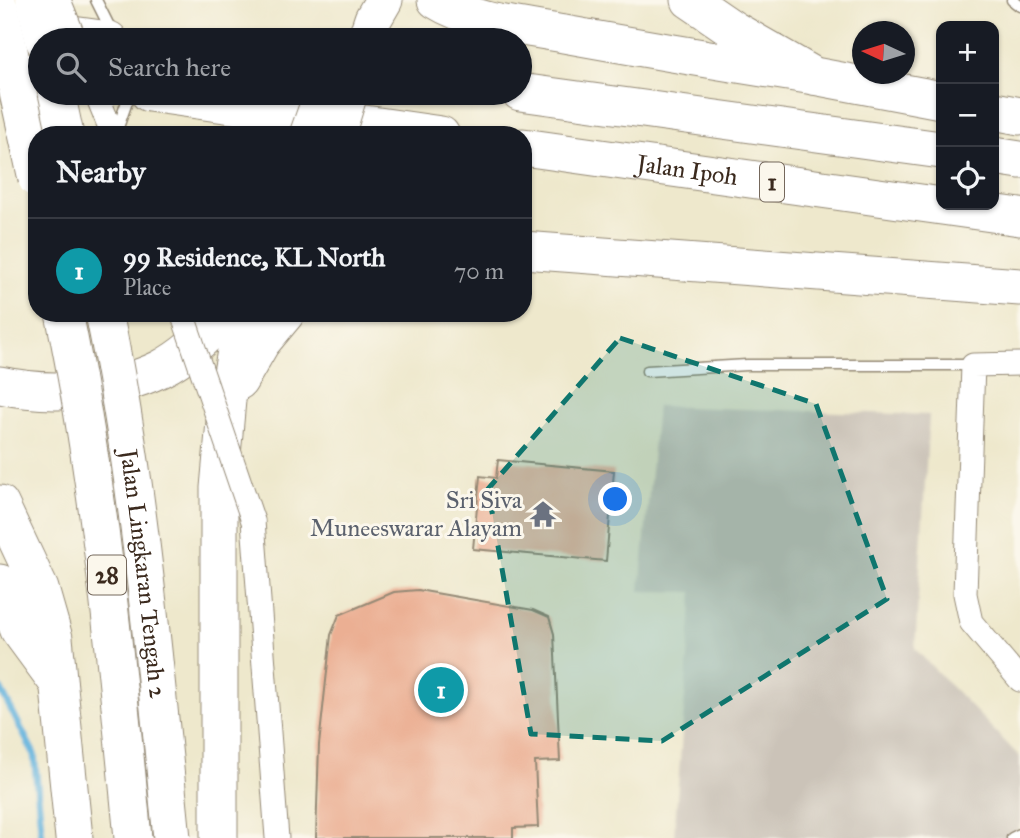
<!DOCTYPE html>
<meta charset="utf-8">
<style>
:root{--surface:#171b24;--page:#20242c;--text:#f1f3f6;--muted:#9ea1a6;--line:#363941;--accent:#0b8043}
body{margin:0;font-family:"IM FELL Great Primer",serif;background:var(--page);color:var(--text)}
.controls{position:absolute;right:21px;top:21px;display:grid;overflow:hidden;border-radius:14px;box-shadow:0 2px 5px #0004}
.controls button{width:63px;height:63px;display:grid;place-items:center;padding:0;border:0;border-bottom:2px solid var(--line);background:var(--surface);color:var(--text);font:35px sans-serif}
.compass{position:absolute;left:852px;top:21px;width:63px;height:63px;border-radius:50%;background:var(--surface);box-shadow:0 2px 5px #0004;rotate:274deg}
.you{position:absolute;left:616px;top:500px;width:24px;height:24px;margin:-18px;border:5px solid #fff;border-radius:50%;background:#1a73e8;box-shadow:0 0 0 10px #1a73e833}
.badge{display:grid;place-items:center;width:46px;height:46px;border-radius:50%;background:var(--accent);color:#fff;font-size:23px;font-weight:700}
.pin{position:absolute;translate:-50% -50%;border:4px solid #fff;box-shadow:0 2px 7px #0006}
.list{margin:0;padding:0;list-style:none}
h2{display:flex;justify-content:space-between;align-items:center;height:91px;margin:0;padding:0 28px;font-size:30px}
h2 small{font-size:23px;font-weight:400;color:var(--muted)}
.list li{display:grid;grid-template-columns:46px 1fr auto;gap:21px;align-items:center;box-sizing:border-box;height:105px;padding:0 28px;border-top:2px solid var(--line)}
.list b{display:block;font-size:26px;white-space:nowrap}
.list p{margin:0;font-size:23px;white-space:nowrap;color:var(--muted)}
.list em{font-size:23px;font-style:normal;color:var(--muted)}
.icon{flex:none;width:38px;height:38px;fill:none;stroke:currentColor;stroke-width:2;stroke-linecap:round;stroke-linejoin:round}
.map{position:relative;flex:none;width:1020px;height:838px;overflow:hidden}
.search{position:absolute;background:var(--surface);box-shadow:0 2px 5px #0004;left:28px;top:28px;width:504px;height:77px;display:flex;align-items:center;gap:18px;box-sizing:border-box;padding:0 24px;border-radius:38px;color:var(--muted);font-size:26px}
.panel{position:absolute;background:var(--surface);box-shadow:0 2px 5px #0004;left:28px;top:126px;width:504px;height:196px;border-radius:28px}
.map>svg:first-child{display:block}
.industrial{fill:#cbc3b8}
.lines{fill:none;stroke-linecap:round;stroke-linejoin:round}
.stream{stroke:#62b2dd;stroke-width:7}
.building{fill:#ebaf93}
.service-casing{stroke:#948975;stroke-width:13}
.minor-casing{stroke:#948975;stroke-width:25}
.trunk-casing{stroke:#948975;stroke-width:39}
.service{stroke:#fff;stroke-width:10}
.minor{stroke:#fff;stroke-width:23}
.trunk{stroke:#fff;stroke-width:37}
.minor-bridge-casing{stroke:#948975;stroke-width:25;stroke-linecap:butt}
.trunk-bridge-casing{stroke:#948975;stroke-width:39;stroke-linecap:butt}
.minor-bridge{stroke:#fff;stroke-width:23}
.trunk-bridge{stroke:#fff;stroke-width:37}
.marked{fill:#0f766e;fill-opacity:0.2;stroke:#0f766e;stroke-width:5;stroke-dasharray:14 9;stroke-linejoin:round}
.labels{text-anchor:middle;stroke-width:6;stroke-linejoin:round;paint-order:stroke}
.shield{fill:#fbf7ec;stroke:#75685c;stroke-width:2}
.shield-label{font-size:23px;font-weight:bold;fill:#3b2a1e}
.street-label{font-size:24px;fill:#3b2a1e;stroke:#fbf7ec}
.worship-label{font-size:24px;fill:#5b616d;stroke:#fbf7ec;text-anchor:end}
</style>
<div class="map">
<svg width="1020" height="838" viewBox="0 0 1020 838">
<rect width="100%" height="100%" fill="#fbf7ec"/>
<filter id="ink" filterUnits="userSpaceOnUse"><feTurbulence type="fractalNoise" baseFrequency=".0143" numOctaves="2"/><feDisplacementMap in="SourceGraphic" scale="14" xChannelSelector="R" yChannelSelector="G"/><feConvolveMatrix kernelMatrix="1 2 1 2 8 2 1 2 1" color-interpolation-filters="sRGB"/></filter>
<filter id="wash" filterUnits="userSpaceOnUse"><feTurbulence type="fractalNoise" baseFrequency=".00686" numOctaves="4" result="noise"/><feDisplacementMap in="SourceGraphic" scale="28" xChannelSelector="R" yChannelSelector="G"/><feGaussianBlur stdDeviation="1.57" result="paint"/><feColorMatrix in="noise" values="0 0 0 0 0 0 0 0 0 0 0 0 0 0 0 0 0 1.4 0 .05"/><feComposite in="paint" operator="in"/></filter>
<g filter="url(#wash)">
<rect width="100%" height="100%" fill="#eee8cc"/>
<path class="industrial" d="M657,406L929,415L915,649L1020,757V823L1016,838H674L693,592L640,591Z"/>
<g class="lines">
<path class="stream" d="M0,688L34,754L42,838"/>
</g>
<g id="blocks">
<path class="building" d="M498,460L614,471L606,561L473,549L480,476L496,478Z
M418,590L533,610L549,617L554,634L560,761L535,762L538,827L513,828V838H316L319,745L331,635L339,615L394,592Z"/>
</g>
</g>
<g filter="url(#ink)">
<use href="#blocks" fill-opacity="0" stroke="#948975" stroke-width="2"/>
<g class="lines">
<defs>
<path id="service" d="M96,0L112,32
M1012,0L1020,6
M116,133L130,93
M647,371L747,365H973
M1012,838L1020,834"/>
<path id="minor" d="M96,93L113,135
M1020,364L973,365L965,594L971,622L1020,680
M253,521L277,838"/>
<g id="trunk">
<path d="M436,0C473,23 522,26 564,34C647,49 730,63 814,76"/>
<path d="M690,0L734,30L814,76L941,100"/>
<path d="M36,30L109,40"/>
<path d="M366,40L373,19L384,0"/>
<path d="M520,92L941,150"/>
<path d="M56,93L65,135"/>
<path d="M149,93L441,135"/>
<path d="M994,111L1020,116"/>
<path id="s1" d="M523,147L1020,217"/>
<path d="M994,156L1020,160"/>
<path d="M523,250L1020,287"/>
<path d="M239,381L261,343L286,313"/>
<path d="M0,385C50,396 113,392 160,369C186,356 208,334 227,313"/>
<path d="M0,504L40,589L54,638L74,838"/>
<path d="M0,583L19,630L58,683"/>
<path d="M219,838V488L227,400L243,313"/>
</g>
</defs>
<use href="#service" class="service-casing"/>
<use href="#minor" class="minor-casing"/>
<use href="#trunk" class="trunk-casing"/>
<use href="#service" class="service"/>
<use href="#minor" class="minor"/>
<use href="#trunk" class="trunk"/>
<defs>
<path id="minor-bridge" d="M59,0L75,40
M182,313L253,521"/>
<g id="trunk-bridge">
<path d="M35,0L44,40"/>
<path d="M0,10L37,179"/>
<path d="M308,135L323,93"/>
<path d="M336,135L349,93"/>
<path d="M64,313C100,487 116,662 133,838"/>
<path id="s2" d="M104,313C140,486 154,663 172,838"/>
</g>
</defs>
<use href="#minor-bridge" class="minor-bridge-casing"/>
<use href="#trunk-bridge" class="trunk-bridge-casing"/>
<use href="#minor-bridge" class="minor-bridge"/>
<use href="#trunk-bridge" class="trunk-bridge"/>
</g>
</g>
<path class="marked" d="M620,338L816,404L887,599L662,741L531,734L488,489Z"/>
<defs>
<symbol id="temple-bare" viewBox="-9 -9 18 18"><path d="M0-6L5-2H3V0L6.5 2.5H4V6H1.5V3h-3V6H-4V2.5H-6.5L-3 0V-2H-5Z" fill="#6b7280" stroke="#fbf7ec" stroke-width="2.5" paint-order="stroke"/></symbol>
</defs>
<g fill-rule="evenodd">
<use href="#temple-bare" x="524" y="495" width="38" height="38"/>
</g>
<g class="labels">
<g class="shield">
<rect x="760" y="162.5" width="24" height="39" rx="5"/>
<rect x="88" y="555.5" width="38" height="39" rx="5"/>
</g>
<g class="shield-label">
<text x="772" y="190">1</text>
<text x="107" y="583">28</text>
</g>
<g class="street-label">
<text dy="8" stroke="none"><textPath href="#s1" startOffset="166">Jalan Ipoh</textPath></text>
<text dy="8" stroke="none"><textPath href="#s2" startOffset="264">Jalan Lingkaran Tengah 2</textPath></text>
</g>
<g class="worship-label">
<text x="522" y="508">Sri Siva<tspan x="522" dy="28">Muneeswarar Alayam</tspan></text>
</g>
</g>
</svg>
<div class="controls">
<button>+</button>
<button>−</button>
<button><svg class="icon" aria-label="locate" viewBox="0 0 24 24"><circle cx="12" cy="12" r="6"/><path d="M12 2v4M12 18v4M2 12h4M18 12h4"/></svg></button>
</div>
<svg class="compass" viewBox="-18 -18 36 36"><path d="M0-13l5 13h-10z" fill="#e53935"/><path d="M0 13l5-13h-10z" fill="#9ea1a6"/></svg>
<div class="you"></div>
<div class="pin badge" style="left:441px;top:690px;background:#0f9aa8">1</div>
<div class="search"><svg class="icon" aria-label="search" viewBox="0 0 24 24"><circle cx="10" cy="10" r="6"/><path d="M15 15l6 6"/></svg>Search here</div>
<section class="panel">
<h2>Nearby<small></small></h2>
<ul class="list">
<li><span class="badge" style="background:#0f9aa8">1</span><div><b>99 Residence, KL North</b><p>Place</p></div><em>70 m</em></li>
</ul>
</section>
</div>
